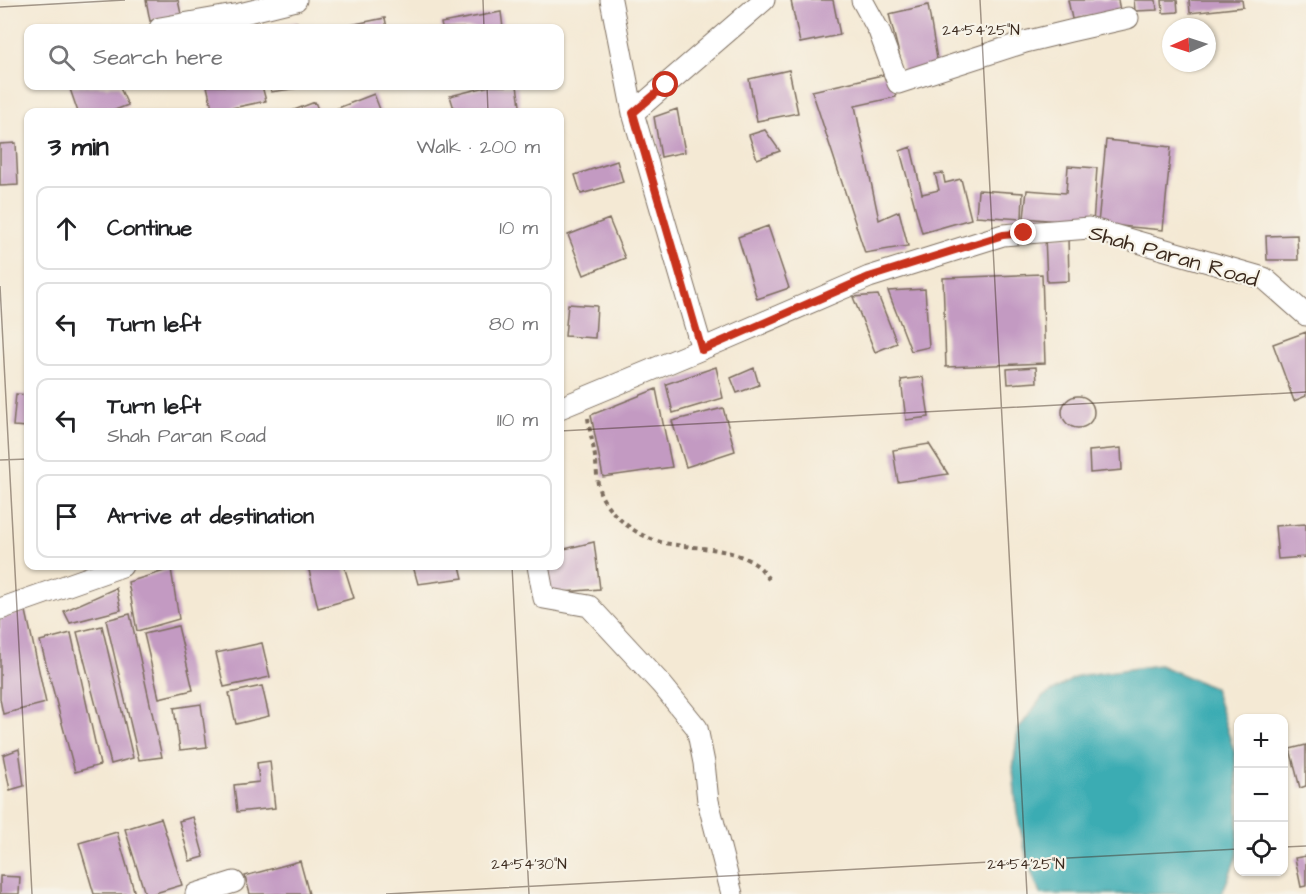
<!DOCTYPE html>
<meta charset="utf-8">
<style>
:root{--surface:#fff;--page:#f6f6f6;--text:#202124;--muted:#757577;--line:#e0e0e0}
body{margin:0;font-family:"Architects Daughter",sans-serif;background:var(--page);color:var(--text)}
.controls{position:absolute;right:18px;bottom:18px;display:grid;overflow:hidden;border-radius:12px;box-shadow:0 2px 4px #0004}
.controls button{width:54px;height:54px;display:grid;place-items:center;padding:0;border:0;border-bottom:2px solid var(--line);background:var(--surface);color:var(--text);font:30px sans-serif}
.compass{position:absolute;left:1162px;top:18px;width:54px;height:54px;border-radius:50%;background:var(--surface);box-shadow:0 2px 4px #0004;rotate:267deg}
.stop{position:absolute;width:18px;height:18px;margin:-14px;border:4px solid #c8321e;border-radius:50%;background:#fff}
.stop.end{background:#c8321e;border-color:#fff;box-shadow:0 2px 6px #0008}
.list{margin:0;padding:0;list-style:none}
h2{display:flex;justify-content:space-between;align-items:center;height:78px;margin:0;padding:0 24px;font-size:26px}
h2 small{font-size:20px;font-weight:400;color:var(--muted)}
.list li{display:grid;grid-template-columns:39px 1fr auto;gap:18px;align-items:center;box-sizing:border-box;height:84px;margin:0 12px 12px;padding:0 12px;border:2px solid var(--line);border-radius:12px}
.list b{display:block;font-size:22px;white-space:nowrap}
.list p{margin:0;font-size:20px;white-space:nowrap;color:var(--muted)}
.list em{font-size:20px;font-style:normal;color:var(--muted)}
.icon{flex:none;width:33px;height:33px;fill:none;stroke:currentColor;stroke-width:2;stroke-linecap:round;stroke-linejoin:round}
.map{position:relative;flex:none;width:1306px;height:894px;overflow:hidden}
.search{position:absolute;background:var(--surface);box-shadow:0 2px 4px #0004;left:24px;top:24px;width:540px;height:66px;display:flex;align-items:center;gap:15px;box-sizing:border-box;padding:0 21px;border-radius:12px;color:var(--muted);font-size:22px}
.panel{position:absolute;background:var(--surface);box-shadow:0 2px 4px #0004;left:24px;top:108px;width:540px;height:462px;border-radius:12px}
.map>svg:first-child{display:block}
.water{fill:#3bacb3;stroke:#3b6b68;stroke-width:1.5}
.building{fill:#c39ac2}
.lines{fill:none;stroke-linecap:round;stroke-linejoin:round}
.street-casing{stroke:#7c6d5e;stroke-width:23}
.path{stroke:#7c6d5e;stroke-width:4;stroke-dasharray:4.5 4.5;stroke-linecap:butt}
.street{stroke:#fff;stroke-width:21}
.route{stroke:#c8321e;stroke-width:8}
.ticks{fill:none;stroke:#3b2a1e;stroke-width:1.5;stroke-opacity:0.45}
.labels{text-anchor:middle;stroke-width:4.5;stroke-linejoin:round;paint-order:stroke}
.street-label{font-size:22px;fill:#3b2a1e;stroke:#f7f3e8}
.ticks-label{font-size:15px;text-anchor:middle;fill:#3b2a1e;stroke:#f7f3e8;stroke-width:4.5;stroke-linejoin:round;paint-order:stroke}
</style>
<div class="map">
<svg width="1306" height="894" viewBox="0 0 1306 894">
<rect width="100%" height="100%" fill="#f7f3e8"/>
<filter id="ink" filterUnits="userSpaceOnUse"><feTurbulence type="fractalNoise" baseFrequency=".0167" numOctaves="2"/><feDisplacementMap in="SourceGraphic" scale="12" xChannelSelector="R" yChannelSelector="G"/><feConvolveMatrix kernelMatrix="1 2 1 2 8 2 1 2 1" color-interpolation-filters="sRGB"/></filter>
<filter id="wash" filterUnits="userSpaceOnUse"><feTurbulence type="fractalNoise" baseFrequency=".008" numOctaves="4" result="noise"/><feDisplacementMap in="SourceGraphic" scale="24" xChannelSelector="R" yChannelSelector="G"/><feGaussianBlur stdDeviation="1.35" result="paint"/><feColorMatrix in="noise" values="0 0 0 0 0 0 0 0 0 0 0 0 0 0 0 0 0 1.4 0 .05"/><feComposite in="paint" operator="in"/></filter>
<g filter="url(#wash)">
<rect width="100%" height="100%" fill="#f4e9d4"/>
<path class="water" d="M1159,665L1214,688L1235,754L1238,800V853L1222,894H1040L1028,863L1017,814L1013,769L1018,730L1042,697L1078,676Z"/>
<g id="blocks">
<path class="building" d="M146,0H178L181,14L150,21Z
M796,0H833L840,35L800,43L791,1Z
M1068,0H1118L1120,11L1072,19Z
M1134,0H1156L1157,10L1135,11Z
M1162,0H1177L1178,12L1163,13Z
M1189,0H1242L1243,7L1190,13Z
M928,5L938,65L904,74L889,14Z
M501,12L503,28H442L441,23Z
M385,18L387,28H346L345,26Z
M297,22L298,28H266V27Z
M789,70L798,113L757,121L749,79Z
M891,73L896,97L855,106L879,220L899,211L908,246L865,253L812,91Z
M69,86H119L128,105L110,112H78Z
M207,86H262L266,101L213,112Z
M270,86H305L306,87L271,92Z
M490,86H517L521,112H455L450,96Z
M374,94L381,112H334L333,110Z
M315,102L319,112H289Z
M677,109L685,152L661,157L654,117Z
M765,130L780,151L757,159L749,135Z
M1106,140L1171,147L1163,230L1098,224Z
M16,143L18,185L0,186V144Z
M911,147L922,194L939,190L935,174L943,173L945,183L961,179L971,219L922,233L900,151Z
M617,161L623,182L581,194L575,175Z
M1068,166L1097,168L1093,224L1024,218L1027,190L1066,193Z
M978,190L1023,193L1022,219L976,216Z
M609,219L625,258L584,275L568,235Z
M768,226L789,288L757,299L738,237Z
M1297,235L1298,260H1267L1266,236Z
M1068,236L1069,281L1047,282L1045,237Z
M1042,274L1045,363L946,367L943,278Z
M925,289L929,347L911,351L888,291Z
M878,295L897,343L875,352L853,297Z
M568,304L597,306L595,338L565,336Z
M1306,332V396L1294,401L1273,344Z
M716,367L723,398L673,413L666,384Z
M1036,367L1037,382L1008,384L1007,369Z
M754,368L759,385L737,393L731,378Z
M923,377L929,417L906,420L901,380Z
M656,389L672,467L603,477L591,415Z
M16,394L28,395V427L13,426Z
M1062 412a16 16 0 1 1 32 0a16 16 0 1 1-32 0Z
M723,408L735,451L686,467L672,421Z
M929,444L948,474L898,482L893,450Z
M1121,448L1122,470L1090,473L1089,451Z
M1306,524V557L1278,559L1275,526Z
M594,542L600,589L551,593L544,566H560V550Z
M308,566H344L354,598L318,608Z
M413,566H460L463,578L418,584Z
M171,569L179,619L137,631L128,582Z
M116,588L121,610L70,623L64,611Z
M26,611L46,703L3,714L0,699V619Z
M130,614L162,757L139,760L106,620Z
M102,626L133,758L111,764L77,632Z
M178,626L193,690L159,698L144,634Z
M71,633L100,765L75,772L40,641Z
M262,643L270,677L224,687L216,653Z
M262,686L269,716L236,724L229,693Z
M201,704L207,747L180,750L174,708Z
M1306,745V786L1300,788L1290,749Z
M19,749L24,786L10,790L3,755Z
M270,761L275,808L237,812L234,785L259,782L257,763Z
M193,817L204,857L190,861L179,821Z
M161,818L182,885L152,894H145L125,829Z
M117,832L135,894H94L79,843Z
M1306,856V886L1301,887L1295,858Z
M300,861L309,894H250L245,876Z
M0,876L20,877L19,894H0Z"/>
</g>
</g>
<g filter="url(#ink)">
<use href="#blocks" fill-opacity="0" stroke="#7c6d5e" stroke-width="1.5"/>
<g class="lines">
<defs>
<path id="street" d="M611,0L633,113L702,349
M862,0L879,31L898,83L1025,42L1070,31L1128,18
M160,28L240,14L296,0
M633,113L764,0
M560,408L702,349L869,277L1003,235L1089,228L1264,278L1306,315
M538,566L544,598L589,606L662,685L697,728L704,763L708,801L732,894
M0,609L122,566
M196,894L234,882"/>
</defs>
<use href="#street" class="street-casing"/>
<path class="path" d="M588,418C590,433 594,448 596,463C597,473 597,486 601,495C614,520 642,540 670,544C700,549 734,547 759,567C763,570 767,577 770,581"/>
<use href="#street" class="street"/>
</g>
</g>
<g class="lines" filter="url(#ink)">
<path class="route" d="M666,85L633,113L702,350L869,277L1003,235L1024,233"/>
</g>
<path class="ticks" d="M483,0L484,28M980,0L1027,894M0,7L125,0M487,86L488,112M0,286L32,894M560,431L1306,392M0,460L28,459M512,566L529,894M1284,847L1306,846M386,894L1238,849"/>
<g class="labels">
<g class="street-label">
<text transform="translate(1174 255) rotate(16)" y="8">Shah Paran Road</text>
</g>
</g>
<g class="ticks-label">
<text x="981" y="35">24°54'25"N</text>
<text x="529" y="869">24°54'30"N</text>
<text x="1026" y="869">24°54'25"N</text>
</g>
</svg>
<div class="controls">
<button>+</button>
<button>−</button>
<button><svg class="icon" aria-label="locate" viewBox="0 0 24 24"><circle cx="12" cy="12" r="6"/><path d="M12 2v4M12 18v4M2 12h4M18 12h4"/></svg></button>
</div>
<svg class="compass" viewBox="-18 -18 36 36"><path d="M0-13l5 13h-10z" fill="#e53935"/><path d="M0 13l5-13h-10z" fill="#757577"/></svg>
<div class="stop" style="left:666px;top:85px"></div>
<div class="stop end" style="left:1024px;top:233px"></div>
<div class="search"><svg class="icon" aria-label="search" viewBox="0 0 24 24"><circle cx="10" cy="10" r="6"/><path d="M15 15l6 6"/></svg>Search here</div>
<section class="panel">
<h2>3 min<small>Walk · 200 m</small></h2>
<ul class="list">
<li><svg class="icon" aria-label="ahead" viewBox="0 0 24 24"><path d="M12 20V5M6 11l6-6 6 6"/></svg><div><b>Continue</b></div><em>10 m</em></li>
<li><svg class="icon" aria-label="left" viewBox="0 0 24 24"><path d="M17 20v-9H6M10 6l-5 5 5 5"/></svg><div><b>Turn left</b></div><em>80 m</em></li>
<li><svg class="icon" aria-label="left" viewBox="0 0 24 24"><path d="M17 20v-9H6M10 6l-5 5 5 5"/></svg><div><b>Turn left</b><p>Shah Paran Road</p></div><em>110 m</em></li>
<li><svg class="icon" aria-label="arrive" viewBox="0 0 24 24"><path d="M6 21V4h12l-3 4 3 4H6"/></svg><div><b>Arrive at destination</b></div></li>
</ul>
</section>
</div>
